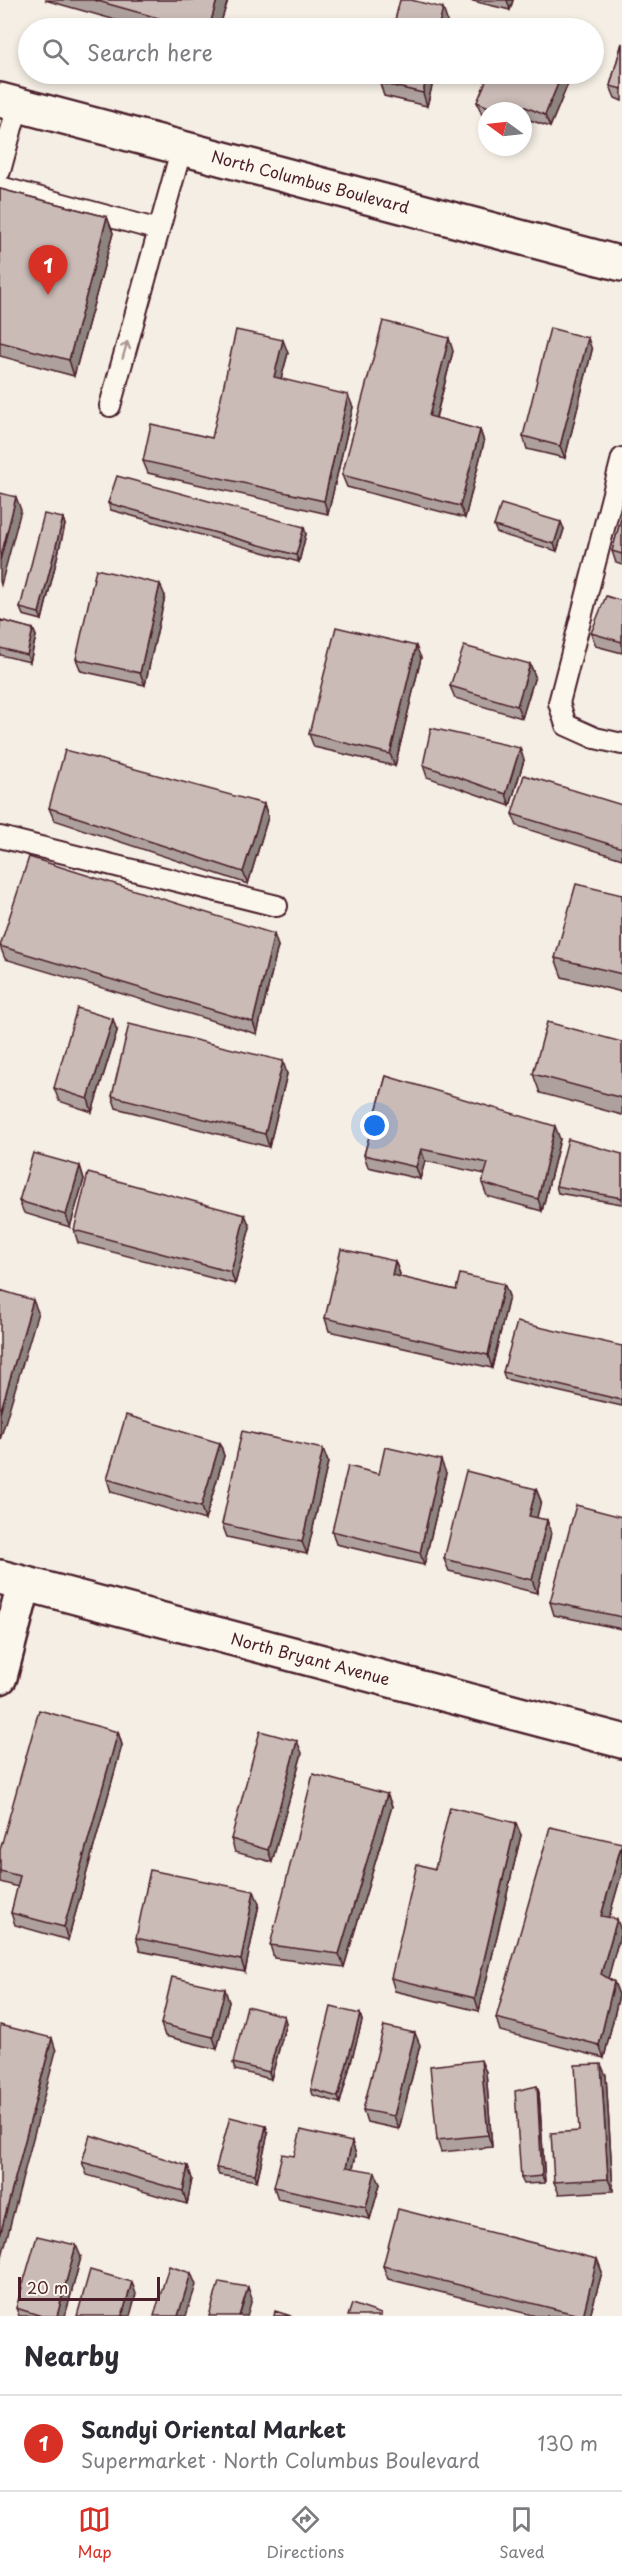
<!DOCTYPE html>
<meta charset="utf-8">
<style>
:root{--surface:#fff;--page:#f2f2f3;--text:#2b2b33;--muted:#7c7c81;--line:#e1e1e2;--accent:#d93025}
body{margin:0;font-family:"Playpen Sans",sans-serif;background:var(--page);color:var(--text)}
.compass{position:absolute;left:478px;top:102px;width:54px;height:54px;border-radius:50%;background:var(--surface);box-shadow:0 3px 9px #0003;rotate:285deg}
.scale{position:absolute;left:18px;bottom:15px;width:142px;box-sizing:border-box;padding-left:6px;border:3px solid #4a1f2b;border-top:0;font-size:16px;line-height:21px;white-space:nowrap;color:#4a1f2b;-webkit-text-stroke:4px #fbf7ec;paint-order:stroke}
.you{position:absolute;left:375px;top:1126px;width:21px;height:21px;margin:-15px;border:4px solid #fff;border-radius:50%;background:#1a73e8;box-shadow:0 0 0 9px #1a73e833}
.badge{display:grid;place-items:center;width:39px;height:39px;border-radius:50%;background:var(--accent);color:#fff;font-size:20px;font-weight:700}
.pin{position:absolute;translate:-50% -50px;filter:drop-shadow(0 2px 3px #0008)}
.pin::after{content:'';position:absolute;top:32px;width:21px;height:18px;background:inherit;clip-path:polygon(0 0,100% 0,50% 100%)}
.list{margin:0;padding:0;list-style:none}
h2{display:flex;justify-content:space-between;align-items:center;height:78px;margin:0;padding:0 24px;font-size:26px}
h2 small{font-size:20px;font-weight:400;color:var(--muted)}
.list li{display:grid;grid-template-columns:39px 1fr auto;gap:18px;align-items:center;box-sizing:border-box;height:96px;padding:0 24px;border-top:2px solid var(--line)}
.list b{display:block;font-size:22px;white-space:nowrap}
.list p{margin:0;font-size:20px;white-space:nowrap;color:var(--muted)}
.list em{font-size:20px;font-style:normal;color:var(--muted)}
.icon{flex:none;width:33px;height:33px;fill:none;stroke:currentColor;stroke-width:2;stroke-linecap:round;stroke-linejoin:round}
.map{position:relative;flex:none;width:622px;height:2316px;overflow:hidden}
.search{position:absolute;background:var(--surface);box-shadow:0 3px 9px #0003;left:18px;right:18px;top:18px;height:66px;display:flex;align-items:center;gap:15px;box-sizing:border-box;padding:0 21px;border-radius:33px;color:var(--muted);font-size:22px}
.sheet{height:174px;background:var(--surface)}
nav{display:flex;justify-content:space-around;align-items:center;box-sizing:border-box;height:84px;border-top:2px solid var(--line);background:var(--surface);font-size:16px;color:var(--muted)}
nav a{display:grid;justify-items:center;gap:3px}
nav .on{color:var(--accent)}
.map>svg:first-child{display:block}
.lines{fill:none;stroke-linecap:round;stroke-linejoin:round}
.service-casing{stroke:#4a1f2b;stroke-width:24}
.minor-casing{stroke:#4a1f2b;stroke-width:38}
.tertiary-casing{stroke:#4a1f2b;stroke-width:38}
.service{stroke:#fbf7ec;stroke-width:20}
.minor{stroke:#fbf7ec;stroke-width:33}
.tertiary{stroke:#fbf7ec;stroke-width:33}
.wall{fill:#aea19d;stroke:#4a1f2b;stroke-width:1.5}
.shaded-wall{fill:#8d837f;stroke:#4a1f2b;stroke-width:1.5}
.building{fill:#cabbb6;stroke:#4a1f2b;stroke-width:1.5}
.oneway{stroke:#ab9695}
.labels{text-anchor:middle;stroke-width:6;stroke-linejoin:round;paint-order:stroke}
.street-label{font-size:16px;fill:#4a1f2b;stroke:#fbf7ec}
</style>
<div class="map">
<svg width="622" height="2316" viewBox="0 0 622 2316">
<rect width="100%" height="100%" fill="#f4eee4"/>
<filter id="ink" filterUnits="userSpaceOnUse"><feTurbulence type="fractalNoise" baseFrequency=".0167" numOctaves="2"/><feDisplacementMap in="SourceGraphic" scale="12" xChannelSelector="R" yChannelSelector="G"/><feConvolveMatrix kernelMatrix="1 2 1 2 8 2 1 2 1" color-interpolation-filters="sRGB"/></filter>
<g filter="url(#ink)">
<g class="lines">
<defs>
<path id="service" d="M0,171L18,105
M0,187L159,230
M110,406L182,147
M622,458L559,703L566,725L595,738L622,744
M0,837L277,906"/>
<g id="minor">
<path id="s1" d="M0,1577L622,1741"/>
<path d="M0,1677L24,1584"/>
</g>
<g id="tertiary">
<path id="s2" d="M0,100L622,264"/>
</g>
</defs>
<use href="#service" class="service-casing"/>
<use href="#minor" class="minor-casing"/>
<use href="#tertiary" class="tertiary-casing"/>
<use href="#service" class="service"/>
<use href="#minor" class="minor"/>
<use href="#tertiary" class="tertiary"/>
</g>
<path class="wall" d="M45,0H228L219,28H144Z
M469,0H513L510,10Z
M622,43V101L615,98L610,86Z
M435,74L427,106L384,96L380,83Z
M572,74L550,127L527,119L523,129V111H487V117L482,115L477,102Z
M0,189L107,217L113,233L74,376L0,356Z
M592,350L565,458L527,449L523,436Z
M453,351L436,418L480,430L484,442L465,518L347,487L342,475Z
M288,353L281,379L353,407L328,514L148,473L143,461L212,438Z
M108,503L306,534L299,562L111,510Z
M622,515V565L616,563L612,551Z
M63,518L65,525L42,620L23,615L20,608Z
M494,526L564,529L557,551L497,533Z
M165,596L145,685L81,671L76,659Z
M622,601V653L596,646L591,633Z
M0,620L33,629L36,636L30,662L0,655Z
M421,658L395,766L314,747L309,734Z
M530,664L535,676L522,718L455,698L450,686Z
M524,760L510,806L427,777L423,765Z
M264,804L268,817L248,884L54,820L49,808Z
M622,805V859L517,826L512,814Z
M622,895V992L562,977L555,958Z
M0,946H278L257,1034L5,959Z
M117,1031L92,1112L59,1101L54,1088Z
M622,1042V1115L540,1093L533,1074Z
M287,1074L269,1147L116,1108L112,1096Z
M386,1076L560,1139L542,1211L487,1196L482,1183L485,1174L425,1161L420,1179L368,1167L364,1155Z
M622,1154V1204L558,1193L556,1186Z
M80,1166L84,1179L70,1227L24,1213L19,1201Z
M245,1215L250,1227L235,1284L78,1243L74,1230Z
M395,1261L400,1274L399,1277L456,1290L504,1284L509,1296L492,1368L329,1331L325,1318Z
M622,1346V1406L505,1379L503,1372Z
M220,1443L224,1456L205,1520L111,1492L107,1479Z
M323,1449L328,1462L307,1554L227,1537L222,1524Z
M446,1473L424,1565L336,1544L332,1531L379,1474Z
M536,1489L541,1501L536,1518L547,1520L551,1533L537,1593L449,1571L444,1559Z
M622,1517V1629L554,1615L550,1602Z
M118,1732L122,1745L68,1940L15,1925L11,1913L18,1887L0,1882V1850Z
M302,1753L272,1862L235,1852L231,1839Z
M387,1794L392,1806L344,1967L274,1958L270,1945Z
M521,1835L479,2011L395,1991L391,1978L435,1869Z
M622,1844V1872L609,1917L621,1931L608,1978L614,1982L619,1995L604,2058L500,2031L496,2018Z
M259,1904L245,1972L140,1951L136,1938Z
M229,2002L217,2049L165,2036L161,2024Z
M360,2014L362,2021L340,2103L313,2095L311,2089Z
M284,2016L286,2023L271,2079L235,2070L233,2063Z
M420,2045L399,2129L367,2122L363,2110Z
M486,2072L492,2147L441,2152L437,2140Z
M606,2076L613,2191L559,2194L554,2182Z
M537,2086L539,2093L545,2183L524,2184L521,2178Z
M266,2126L268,2133L257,2181L219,2175L216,2168Z
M352,2142L356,2155L353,2168L380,2184L370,2219L278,2199L274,2187L294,2156Z
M82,2162L188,2166L192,2179L187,2204L87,2175Z
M81,2257L65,2316H19L16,2308Z
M597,2259L602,2272L590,2316H536L388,2279L383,2266Z"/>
<path class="shaded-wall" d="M217,0H228L219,28H209Z
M507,0H513L510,10Z
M443,8L447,20L446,28H438Z
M427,74H435L427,106L423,93Z
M562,74H572L550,127L545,115Z
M523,106L527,119L523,129V111H521Z
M107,217L113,233L74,376L69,360Z
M449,338L453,351L433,428L429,416Z
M588,338L592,350L565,458L560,446Z
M283,340L288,353L278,390L274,377Z
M348,395L353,407L328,514L324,501Z
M480,430L484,442L465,518L460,506Z
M16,497L21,510L1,585L0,581V560Z
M63,518L65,525L42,620L39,613Z
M561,522L564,529L557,551L554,544Z
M304,527L306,534L299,562L296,555Z
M160,584L165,596L145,685L140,673Z
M33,629L36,636L30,662L27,655Z
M416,646L421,658L395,766L390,754Z
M530,664L535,676L522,718L517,706Z
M520,748L524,760L510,806L506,794Z
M264,804L268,817L248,884L243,872Z
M274,934L278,946L257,1034L253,1022Z
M113,1019L117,1031L92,1112L88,1099Z
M283,1061L287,1074L269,1147L265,1134Z
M555,1126L560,1139L542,1211L538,1199Z
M421,1149L425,1161L420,1179L416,1167Z
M80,1166L84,1179L70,1227L66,1215Z
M245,1215L250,1227L235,1284L231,1272Z
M395,1261L400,1274L396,1288L392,1275Z
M504,1284L509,1296L492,1368L488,1355Z
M33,1300L38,1312L0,1440V1413Z
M220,1443L224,1456L205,1520L201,1507Z
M323,1449L328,1462L307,1554L302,1542Z
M441,1460L446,1473L424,1565L420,1553Z
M536,1489L541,1501L534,1529L529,1516Z
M547,1520L551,1533L537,1593L532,1580Z
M118,1732L122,1745L68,1940L64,1927Z
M297,1741L302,1753L272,1862L268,1850Z
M387,1794L392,1806L344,1967L339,1954Z
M516,1823L521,1835L479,2011L475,1998Z
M622,1844V1872L606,1928L601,1916Z
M254,1891L259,1904L245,1972L241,1960Z
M617,1919L621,1931L606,1986L601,1974Z
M614,1982L619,1995L604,2058L599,2045Z
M225,1989L229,2002L217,2049L213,2037Z
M360,2014L362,2021L340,2103L338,2097Z
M284,2016L286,2023L271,2079L269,2072Z
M415,2033L420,2045L399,2129L394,2116Z
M52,2038L56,2051L0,2264V2235Z
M481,2060L486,2072L492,2147L488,2135Z
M601,2064L606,2076L613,2191L608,2179Z
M537,2086L539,2093L545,2183L542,2176Z
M266,2126L268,2133L257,2181L255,2174Z
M352,2142L356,2155L350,2179L346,2167Z
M188,2166L192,2179L187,2204L183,2191Z
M375,2172L380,2184L370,2219L366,2207Z
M76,2245L81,2257L65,2316H57Z
M597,2259L602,2272L590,2316H583Z
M191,2273L196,2285L186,2316H178Z
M132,2282L136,2294L130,2316H122Z
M248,2287L252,2299L247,2316H239Z"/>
<path class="building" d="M94,0H217L209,28H194Z
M400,0H411L443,8L438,28H393Z
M622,43V89L610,86Z
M382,74H427L423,93L380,83Z
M489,74H562L545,115L523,106L521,111H498L477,102Z
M0,189L107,217L69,360L0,342Z
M383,321L449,338L429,416L480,430L460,506L342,475Z
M550,328L588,338L560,446L523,436Z
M236,330L283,340L274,377L348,395L324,501L143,461L151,424L212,438Z
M117,476L304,527L296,555L108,503Z
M0,493L16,497L0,560Z
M501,504L561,522L554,544L494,526Z
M44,514L63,518L39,613L20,608Z
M622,515V554L612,551Z
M96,569L160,584L140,673L76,659Z
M606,596L622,601V642L591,633Z
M0,620L33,629L27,655L0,648Z
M336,627L416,646L390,754L309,734Z
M464,646L530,664L517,706L450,686Z
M431,728L520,748L506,794L423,765Z
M65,750L264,804L243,872L49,808Z
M524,775L622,805V848L512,814Z
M29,857L274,934L253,1022L0,946Z
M576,884L622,895V974L555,958Z
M77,1008L113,1019L88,1099L54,1088Z
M547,1022L622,1042V1098L533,1074Z
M129,1024L283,1061L265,1134L112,1096Z
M386,1076L555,1126L538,1199L482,1183L488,1163L421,1149L416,1167L364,1155Z
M568,1139L622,1154V1198L556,1186Z
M33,1153L80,1166L66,1215L19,1201Z
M88,1173L245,1215L231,1272L74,1230Z
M341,1249L395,1261L392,1275L456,1290L460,1274L504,1284L488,1355L325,1318Z
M0,1290L33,1300L0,1413Z
M517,1322L622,1346V1400L503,1372Z
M126,1415L220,1443L201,1507L107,1479Z
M242,1431L323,1449L302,1542L222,1524Z
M385,1447L441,1460L420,1553L332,1531L348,1466L379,1474Z
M466,1471L536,1489L529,1516L547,1520L532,1580L444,1559Z
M576,1505L622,1517V1617L550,1602Z
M39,1710L118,1732L64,1927L11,1913L20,1876L0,1871V1850Z
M260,1731L297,1741L268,1850L231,1839Z
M313,1774L387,1794L339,1954L270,1945Z
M450,1807L516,1823L475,1998L391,1978L417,1864L435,1869Z
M550,1827L622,1843L601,1916L617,1919L601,1974L614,1982L599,2045L496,2018Z
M150,1870L254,1891L241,1960L136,1938Z
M172,1977L225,1989L213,2037L161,2024Z
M247,2006L284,2016L269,2072L233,2063Z
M331,2007L360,2014L338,2097L311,2089Z
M0,2025L52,2038L0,2235Z
M384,2026L415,2033L394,2116L363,2110Z
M481,2060L488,2135L437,2140L430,2066Z
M601,2064L608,2179L554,2182L551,2133L579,2131L575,2065Z
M537,2086L542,2176L521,2178L515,2091Z
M230,2117L266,2126L255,2174L216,2168Z
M301,2130L352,2142L346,2167L375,2172L366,2207L274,2187L282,2154L294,2156Z
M90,2135L188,2166L183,2191L82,2162Z
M398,2209L597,2259L583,2316L383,2266Z
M37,2236L76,2245L57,2316H42L16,2308Z
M169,2266L191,2273L178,2316H154Z
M90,2270L132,2282L122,2316H77Z
M219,2282L248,2287L239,2316H209Z
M352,2304L381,2314V2316H348Z
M275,2311L291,2316H274Z"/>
<defs><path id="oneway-shaft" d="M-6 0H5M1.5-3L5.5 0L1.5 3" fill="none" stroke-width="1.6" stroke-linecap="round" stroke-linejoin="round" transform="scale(1.5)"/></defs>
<use class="oneway" href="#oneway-shaft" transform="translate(125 350) rotate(-74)"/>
</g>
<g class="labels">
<g class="street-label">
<text dy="6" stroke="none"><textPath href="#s2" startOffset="321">North Columbus Boulevard</textPath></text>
<text dy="6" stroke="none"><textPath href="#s1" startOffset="321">North Bryant Avenue</textPath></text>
</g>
</g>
</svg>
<svg class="compass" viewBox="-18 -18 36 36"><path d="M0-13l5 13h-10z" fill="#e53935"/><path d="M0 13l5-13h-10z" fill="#7c7c81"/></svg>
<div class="scale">20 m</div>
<div class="you"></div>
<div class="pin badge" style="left:48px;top:295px">1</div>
<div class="search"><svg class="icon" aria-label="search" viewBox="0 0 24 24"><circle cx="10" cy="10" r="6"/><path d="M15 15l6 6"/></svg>Search here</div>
</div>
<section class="sheet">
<h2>Nearby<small></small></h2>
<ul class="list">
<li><span class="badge">1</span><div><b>Sandyi Oriental Market</b><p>Supermarket · North Columbus Boulevard</p></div><em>130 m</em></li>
</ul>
</section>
<nav>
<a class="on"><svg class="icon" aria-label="map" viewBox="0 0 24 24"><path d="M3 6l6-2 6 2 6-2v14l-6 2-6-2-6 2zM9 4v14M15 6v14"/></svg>Map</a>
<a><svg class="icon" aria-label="directions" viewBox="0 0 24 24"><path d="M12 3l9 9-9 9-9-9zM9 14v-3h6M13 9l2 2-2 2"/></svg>Directions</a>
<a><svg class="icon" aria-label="saved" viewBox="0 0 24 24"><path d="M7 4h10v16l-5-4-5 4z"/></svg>Saved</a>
</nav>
